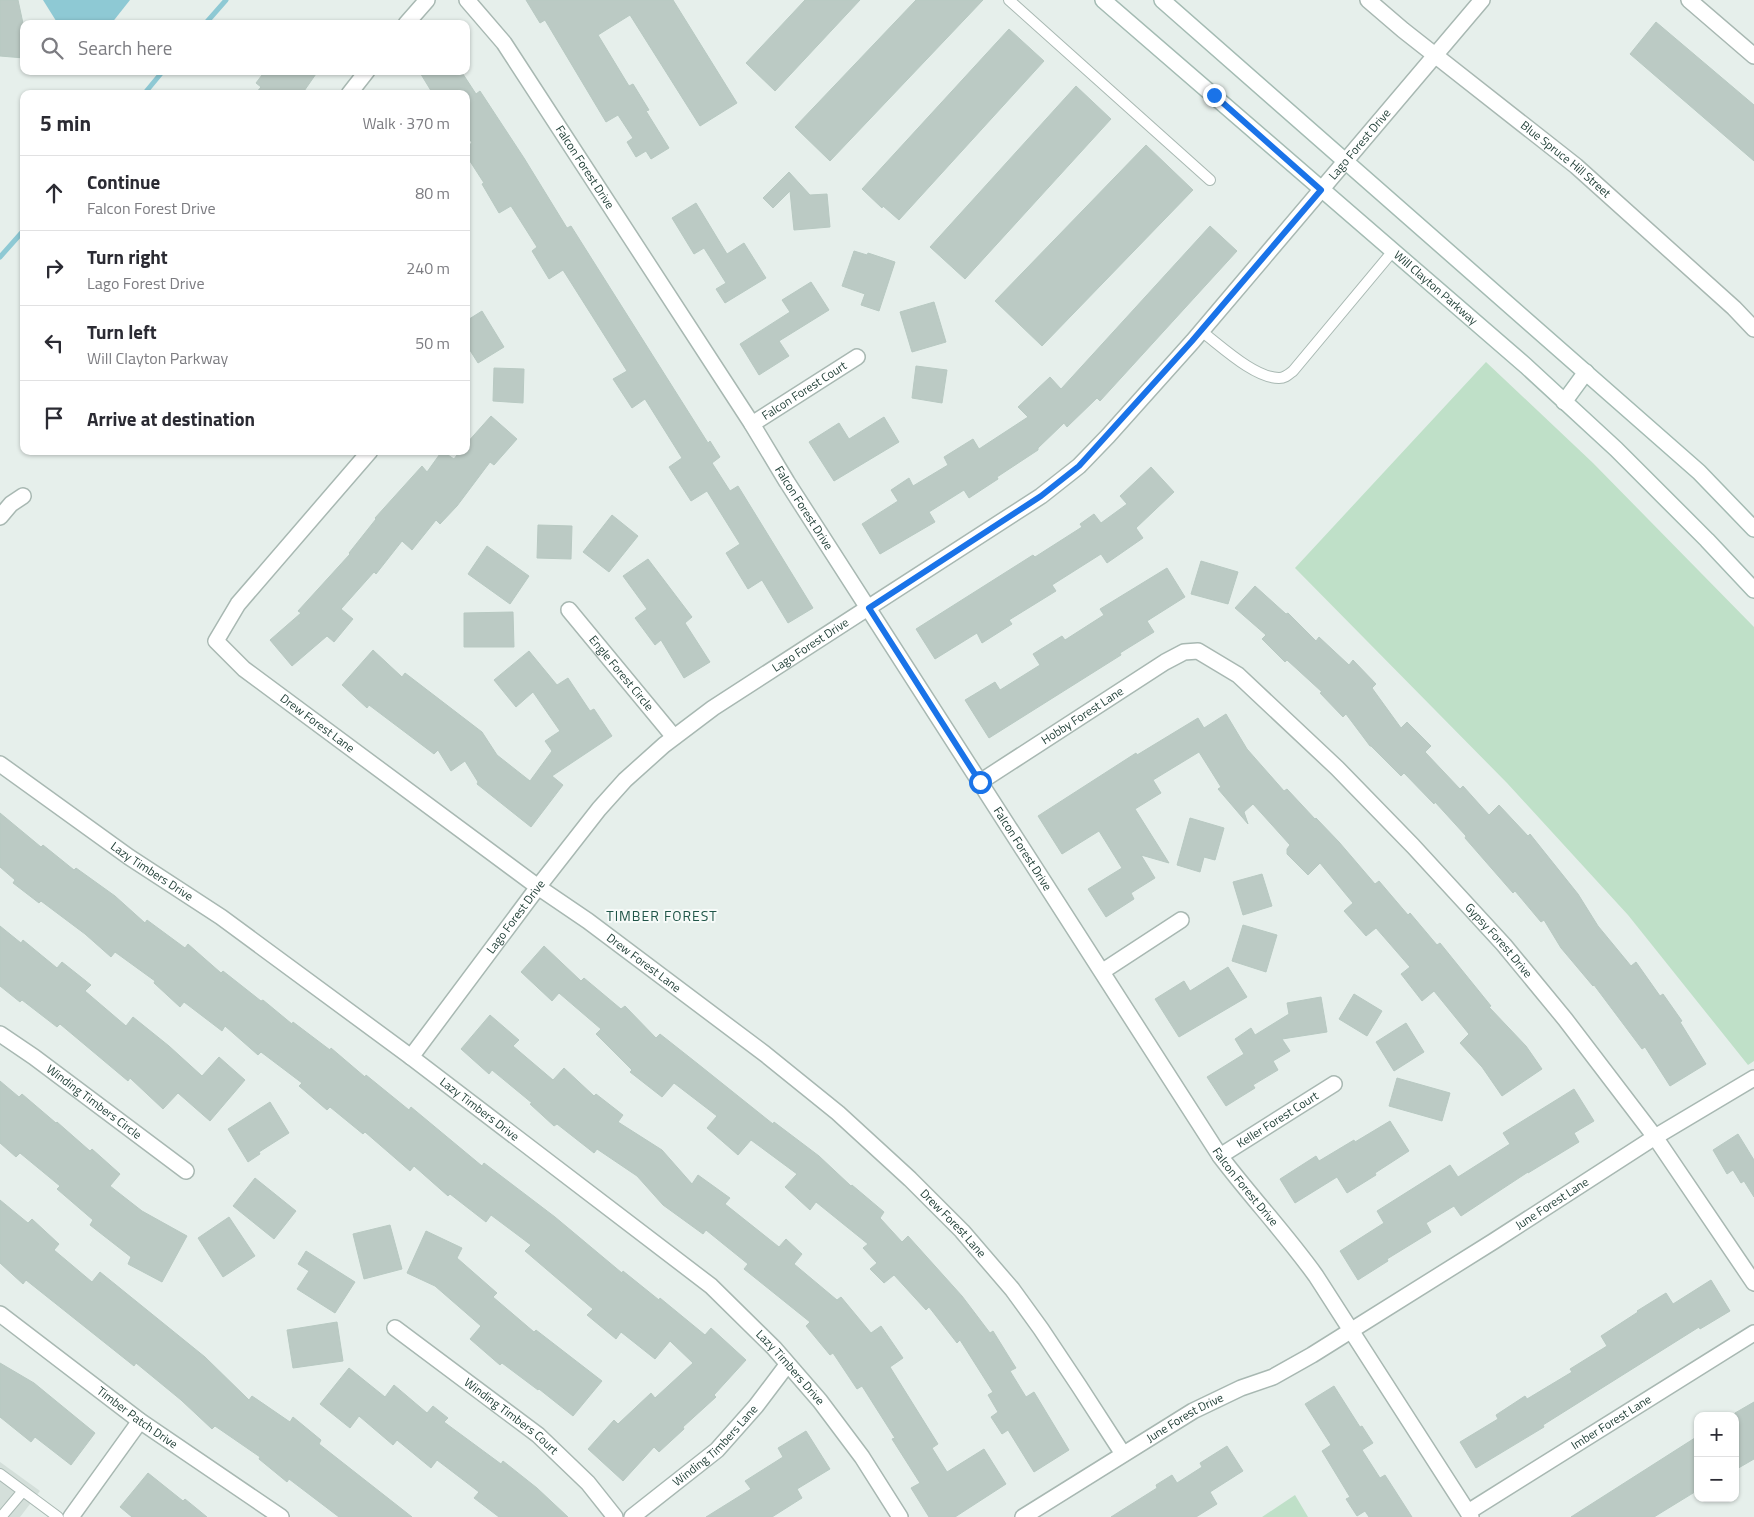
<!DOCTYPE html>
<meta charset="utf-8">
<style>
:root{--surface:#fff;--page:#f2f2f3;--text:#2b2b33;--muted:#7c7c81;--line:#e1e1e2}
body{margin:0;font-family:"Titillium Web",sans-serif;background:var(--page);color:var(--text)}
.controls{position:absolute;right:15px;bottom:15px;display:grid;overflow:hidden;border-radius:10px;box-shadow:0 1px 4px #0004}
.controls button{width:45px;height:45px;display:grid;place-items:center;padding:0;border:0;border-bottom:1px solid var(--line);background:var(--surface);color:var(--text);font:25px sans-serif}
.stop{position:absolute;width:15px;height:15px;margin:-11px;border:4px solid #1a73e8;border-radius:50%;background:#fff}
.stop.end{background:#1a73e8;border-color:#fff;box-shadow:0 1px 5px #0008}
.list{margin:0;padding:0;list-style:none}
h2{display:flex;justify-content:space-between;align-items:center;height:65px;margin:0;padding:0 20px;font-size:21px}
h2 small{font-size:16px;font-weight:400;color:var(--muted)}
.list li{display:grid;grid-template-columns:32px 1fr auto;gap:15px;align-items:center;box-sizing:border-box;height:75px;padding:0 20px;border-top:1px solid var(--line)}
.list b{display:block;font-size:19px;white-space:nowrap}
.list p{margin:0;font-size:16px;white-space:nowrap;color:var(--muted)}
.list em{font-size:16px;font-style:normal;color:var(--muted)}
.icon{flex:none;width:28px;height:28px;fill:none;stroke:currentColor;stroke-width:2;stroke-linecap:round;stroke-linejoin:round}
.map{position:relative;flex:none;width:1754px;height:1517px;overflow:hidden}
.search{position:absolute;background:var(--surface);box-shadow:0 1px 4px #0004;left:20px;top:20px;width:450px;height:55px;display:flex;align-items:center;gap:12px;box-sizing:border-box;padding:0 18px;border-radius:10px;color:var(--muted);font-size:19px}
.panel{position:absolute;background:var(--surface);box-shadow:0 1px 4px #0004;left:20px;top:90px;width:450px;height:365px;border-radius:10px}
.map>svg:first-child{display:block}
.built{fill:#d4dfda}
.green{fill:#bfe0c8}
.water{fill:#8ec9d4}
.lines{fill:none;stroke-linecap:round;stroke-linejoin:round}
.stream{stroke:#8ec9d4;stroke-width:5}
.building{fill:#bbcac4;stroke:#b8c9c2}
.lane-casing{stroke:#a8b8b2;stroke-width:12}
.street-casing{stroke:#a8b8b2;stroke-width:18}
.secondary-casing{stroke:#a4bbb3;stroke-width:18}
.lane{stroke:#fff;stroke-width:10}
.street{stroke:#fff;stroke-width:15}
.secondary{stroke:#fff;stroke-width:15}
.route{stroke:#1a73e8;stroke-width:6}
.labels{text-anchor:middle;stroke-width:4;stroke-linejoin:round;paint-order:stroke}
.street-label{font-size:12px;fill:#24423a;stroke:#f7fbf9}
.neighbourhood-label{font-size:14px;letter-spacing:1px;fill:#1f5548;stroke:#f7fbf9}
</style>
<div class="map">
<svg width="1754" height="1517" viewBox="0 0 1754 1517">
<rect width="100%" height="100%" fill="#e6efeb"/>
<path class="built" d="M0,1462L40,1491L20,1517H0Z"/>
<path class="green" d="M1486,362L1593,463L1754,627V1061L1748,1065L1628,915L1507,783L1295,568Z
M1295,1495L1308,1517H1262Z"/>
<path class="water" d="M43,0H130L111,24H58Z"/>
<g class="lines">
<path class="stream" d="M205,24L226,0
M144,94L163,71
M0,257L24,230"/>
</g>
<path class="building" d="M0,0H18L24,28V58L0,56Z
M526,0H673L737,103L700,126L630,15L598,35L629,86L633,84L649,110L646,111L669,148L651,159L646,151L636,157L627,142L633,138L618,115L606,122L545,20L540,23Z
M805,0H860L775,91L746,63Z
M916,0H983L830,161L795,127Z
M1656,22L1754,105V161L1630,54Z
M1009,29L1044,61L899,220L883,206L882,208L862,189Z
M265,71H318L302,94H255L261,87L256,83Z
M419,71H461L476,94L480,91L524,158L567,228L571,226L708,443L710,441L720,457L712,463L730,491L738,486L813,608L788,623L762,580L748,589L726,553L740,544L707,491L691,501L669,467L682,458L645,399L632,408L613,379L627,371L563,270L549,279L532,251L537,247L511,206L499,213L482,184L484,183L466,155V147L472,143L466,133V94H433Z
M1076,86L1111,119L965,279L930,247Z
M1146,145L1193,190L1042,346L995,301Z
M789,172L810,195L827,194L830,227L794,230L790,191L773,208L763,198Z
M696,203L727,254L744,243L766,278L725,303L716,289L726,283L704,248L694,254L672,218Z
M1210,226L1237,251L1100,401L1097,398L1067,427L1064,423L1038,448V450L997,477L998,479L969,498L964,490L929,512L935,522L880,554L862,524L898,501L891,490L909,478L913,486L948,465L944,457L973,439L979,449L1028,417L1018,407L1050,377L1061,389Z
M854,251L867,255L868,253L895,262L879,311L861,305L865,294L842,286Z
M811,282L829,310L779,341L789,356L759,375L740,344L790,312L782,300Z
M934,302L946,342L912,352L900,312Z
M482,311L504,347L478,363L466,344V321Z
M916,366L947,370L942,403L912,398Z
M494,368L524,369L523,403L493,401Z
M491,416L517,439L494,465L490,462L457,506L440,524L436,520L412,550L402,541L376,574L374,572L341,609L353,619L334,642L327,636L292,666L270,640L301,613L298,611L350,554L349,553L376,519L375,518L422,466L427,472L442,451L454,459L460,451H466V444Z
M884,417L899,442L834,481L809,442L839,423L849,439Z
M1151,467L1174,492L1136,528L1143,538L1107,563L1101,554L1052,585L1056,591L1009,620L1012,624L982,643L977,633L935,659L916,629L1033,555L1035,557L1082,527L1080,524L1094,514L1101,523L1127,504L1120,496Z
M612,515L638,536L609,572L583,552Z
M538,525L572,526L571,559L537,558Z
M487,546L529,576L510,604L468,574Z
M648,559L692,617L685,623L710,662L684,678L661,640L655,645L635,618L647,609L623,576Z
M1201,561L1238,572L1228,604L1191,594Z
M1167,568L1185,597L1147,621L1154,632L1120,653L1121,655L989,738L965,700L995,682L1000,690L1040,665L1033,654L1062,636L1065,640L1104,615L1100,609Z
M1255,586L1286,614L1288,613L1316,641L1319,637L1349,665L1353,660L1376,684L1372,688L1401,728L1407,722L1431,746L1425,752L1460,789L1463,786L1489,815L1499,805L1528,836L1530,834L1578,894L1598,926L1631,966L1636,962L1660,996L1663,994L1682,1021L1680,1022L1706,1064L1670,1086L1645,1047L1642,1049L1594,985L1593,986L1561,948L1544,920L1541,922L1515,891L1513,893L1465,838L1466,836L1435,802L1434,804L1404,773L1401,776L1371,746H1370L1346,714L1343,717L1320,693L1322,692L1287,660L1285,662L1262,639L1266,635L1235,608Z
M513,612L514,647H464V613Z
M373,650L402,677L405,673L482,732L497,755L530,781L552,751L545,741L560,731L533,692L516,707L494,680L529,651L557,685L568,678L590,711L594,709L612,736L552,776L563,785L531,827L477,784L478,782L465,761L451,771L438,750L434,754L369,705L367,708L342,685Z
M1226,714L1247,749L1284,791L1287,789L1315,819L1316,818L1339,842L1375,884L1379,881L1408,915L1410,913L1437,945L1440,943L1491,1006L1489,1007L1526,1046L1542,1069L1502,1096L1482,1067L1460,1043L1469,1034L1434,991L1422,1001L1401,974L1410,967L1376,928L1366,936L1344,911L1353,903L1320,863L1308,875L1287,854V849L1290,845L1253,804L1244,812L1248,824L1218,789L1221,787L1199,752L1153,780L1161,793L1135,809L1169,863L1141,855L1155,878L1131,893L1134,899L1106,917L1088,889L1122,868L1099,831L1062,854L1038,816L1136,753L1137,755L1198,718L1204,728Z
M0,813L41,847L43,845L74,870L76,868L115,896L145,923L147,920L185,948L188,944L221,973L223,971L261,1001L263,1000L292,1024L293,1022L330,1050L331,1048L365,1077L366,1075L409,1110L411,1107L482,1166L484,1163L555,1217L622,1273L623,1271L659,1300L660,1298L705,1335L711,1328L746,1360L714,1395L716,1397L683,1427L684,1429L659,1452L654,1447L623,1481L588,1449L614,1420L618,1424L651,1393L655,1398L693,1363L670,1341L655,1359L621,1332L616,1339L587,1315L593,1309L525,1251L531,1245L491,1215L486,1222L450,1194L448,1196L414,1166L410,1171L365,1132L363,1134L330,1107L327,1110L299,1086L302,1083L261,1052L258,1055L225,1026L222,1031L184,1002L180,1007L154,983L155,981L115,952L111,957L85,934L41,901L39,903L13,883L15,880L0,867Z
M1190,818L1224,828L1215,860L1204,857L1200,872L1177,865Z
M1262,874L1272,906L1243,915L1233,882Z
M1243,925L1277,935L1266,972L1232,961Z
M0,926L21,943L23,940L57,968L62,962L91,985L85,991L126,1026L133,1017L169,1046L202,1076L219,1057L245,1080L210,1121L178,1093L163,1109L130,1078L128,1081L60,1024L57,1027L22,1000L20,1002L0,986Z
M544,946L581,981L584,978L621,1009L625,1006L656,1038L660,1034L698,1064L773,1124L774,1122L819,1156L851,1186L852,1185L884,1212L880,1218L902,1242L908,1236L962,1296L990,1333L993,1331L1016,1368L1010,1371L1026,1397L1034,1392L1069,1450L1034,1472L1008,1430L1002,1434L991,1417L998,1412L988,1395L993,1392L960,1340L957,1343L929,1307L926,1310L894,1275L884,1283L870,1269L877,1263L863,1248L868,1244L816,1202L810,1210L785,1187L797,1174L751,1140L738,1155L707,1128L717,1116L674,1083L662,1097L630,1072L632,1070L596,1034L601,1029L559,993L552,1001L521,972Z
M1228,967L1247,997L1179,1037L1155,999L1184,981L1190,991Z
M1354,994L1382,1011L1367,1036L1339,1019Z
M1321,997L1327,1032L1282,1039L1290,1051L1273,1061L1278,1070L1253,1085L1255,1088L1226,1106L1207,1077L1244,1054L1235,1039L1251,1028L1255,1035L1289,1014L1287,1003Z
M490,1015L519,1040L513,1046L553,1080L564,1068L594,1096L596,1094L623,1115L618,1122L662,1150L692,1184L698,1175L730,1198L725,1204L779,1247L786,1239L802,1254L794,1264L837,1300L841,1297L871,1333L881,1326L903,1358L890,1367L938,1444L932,1448L947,1472L984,1449L1006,1484L955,1517H929L911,1488L920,1483L892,1439L895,1438L862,1386L857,1389L833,1353L830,1355L806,1326L810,1322L744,1269L748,1264L706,1230L703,1234L663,1205L637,1176L597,1149L594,1153L557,1124L554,1126L530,1104L532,1103L492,1070L489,1074L461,1049Z
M1406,1023L1424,1052L1394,1071L1376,1042Z
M1397,1078L1450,1093L1442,1121L1389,1106Z
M0,1081L19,1097L22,1094L56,1123L57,1122L90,1151L92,1149L120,1174L110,1186L142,1211L187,1236L162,1282L128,1264L131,1257L90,1225L93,1220L57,1189L60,1186L20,1153L16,1157L0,1143Z
M1574,1089L1594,1121L1574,1133L1579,1142L1528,1173V1172L1461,1216L1454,1206L1426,1223L1431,1232L1387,1259L1388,1261L1358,1280L1340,1251L1384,1223L1377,1211L1450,1165L1458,1177L1510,1144L1503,1133Z
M270,1102L289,1133L259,1152L260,1154L248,1162L228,1129Z
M1390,1121L1409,1151L1375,1173L1376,1175L1347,1193L1337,1177L1295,1203L1280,1179L1316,1156L1319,1161L1354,1140L1355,1142Z
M1738,1134L1754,1160V1197L1744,1181L1741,1183L1733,1170L1727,1174L1713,1150Z
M255,1178L296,1211L274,1239L233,1206Z
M0,1200L28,1223L32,1219L59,1244L54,1250L92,1282L100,1272L205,1357L249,1400L252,1396L290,1422L293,1417L321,1440L319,1444L412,1517H339L289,1479L287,1482L259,1459L260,1457L215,1426L212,1429L181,1400L136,1363L134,1366L26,1280L23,1284L0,1263Z
M229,1217L255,1256L223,1277L198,1238Z
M390,1225L402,1269L364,1279L353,1234Z
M426,1231L462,1248L457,1258L497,1293L493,1297L534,1332L536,1330L602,1381L573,1416L539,1389L538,1390L502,1363L500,1365L470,1339L481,1326L435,1286L407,1273Z
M306,1251L355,1282L335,1313L297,1289L309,1271L298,1264Z
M1711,1280L1730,1311L1700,1329L1699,1327L1543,1425L1544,1427L1476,1468L1460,1442L1498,1419L1496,1415L1525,1396L1527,1399L1572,1372L1570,1369L1607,1346L1601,1336L1638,1312L1637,1311L1666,1293L1673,1304Z
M337,1322L343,1361L293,1368L287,1330Z
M0,1363L34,1383L95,1433L71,1465L35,1437L31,1442L0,1417Z
M349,1368L385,1397L394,1385L427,1413L433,1406L448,1418L444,1422L501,1464L503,1461L537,1488L568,1517H499L474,1498L479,1492L437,1460L431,1468L397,1440L393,1445L359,1416L350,1428L320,1404Z
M1334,1386L1360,1427L1362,1426L1373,1443L1362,1450L1380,1478L1385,1475L1412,1517H1369L1365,1511L1357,1516L1346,1499L1350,1497L1322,1451L1331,1445L1305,1404Z
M1754,1402V1459L1735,1470V1413Z
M806,1431L830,1469L797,1489L802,1498L772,1517H706L751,1489L745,1481L783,1457L778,1448Z
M1698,1436V1490L1654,1517H1571Z
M1227,1446L1243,1471L1210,1492L1217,1504L1196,1517H1111L1157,1488L1156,1485L1172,1475L1177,1483L1202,1467L1200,1463Z
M148,1473L183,1501L185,1499L207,1517H132L120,1507Z"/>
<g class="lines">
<defs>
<path id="lane" d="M1009,0L1210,180
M1201,331C1220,345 1254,378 1279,378C1285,378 1288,375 1293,371L1393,251
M0,1474L58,1517
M1,1517L23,1491"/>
<g id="street">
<path id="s1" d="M467,0L504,43L752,424L787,482L1220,1156C1251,1197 1286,1234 1316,1276L1471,1517"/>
<path id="s2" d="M1368,0L1403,30L1576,166L1734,308L1754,329"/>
<path d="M1689,0L1754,56"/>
<path d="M406,24L427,0"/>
<path d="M349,94L367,71"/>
<path id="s3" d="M752,424L857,357"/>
<path id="s4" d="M370,451L238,604L216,641L244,669L538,887L588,921L765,1054L838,1113L910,1179L962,1231L1012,1289L1041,1329L1079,1386L1123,1454"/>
<path d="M0,517L11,504L23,496"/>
<path id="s5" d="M569,610L674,737"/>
<path id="s6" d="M0,764L129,857L221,917L411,1057L711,1286L774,1348L820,1401L862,1457L900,1517"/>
<path id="s7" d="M980,782L1165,662L1184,652L1198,651L1238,675L1337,768L1413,846L1504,945L1565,1019L1655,1137L1754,1283"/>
<path d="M1103,971L1181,920"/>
<path id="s8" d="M0,1034L34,1057L186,1171"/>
<path id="s9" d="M411,1057L538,887L599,809L625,780L664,745L713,708L1041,496L1079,466L1108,436L1193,341L1482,0"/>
<path id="s10" d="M1220,1156L1334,1084"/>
<path id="s11" d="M0,1314L140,1421L281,1517"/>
<path id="s12" d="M395,1328L538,1435L588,1483L615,1517"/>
<path id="s13" d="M1468,1512L1754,1333"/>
<path d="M71,1517L140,1421"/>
<path id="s14" d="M632,1517L717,1450L756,1406L787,1365"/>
<path id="s15" d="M1023,1517L1193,1411L1241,1388L1273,1377L1312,1355L1494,1241L1655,1137L1754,1078"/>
</g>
<g id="secondary">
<path id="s16" d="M1103,0L1526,366L1616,449L1707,540L1754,590"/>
<path d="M1162,0L1699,472L1754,529"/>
<path d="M1564,402L1586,372"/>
</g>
</defs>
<use href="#lane" class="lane-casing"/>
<use href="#street" class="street-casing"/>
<use href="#secondary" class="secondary-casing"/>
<use href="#lane" class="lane"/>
<use href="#street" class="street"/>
<use href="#secondary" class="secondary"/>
</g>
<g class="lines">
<path class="route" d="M980,782L869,608L1041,496L1079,466L1192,341L1321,190L1214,95"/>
</g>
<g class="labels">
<g class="street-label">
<text dy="4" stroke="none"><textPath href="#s9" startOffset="1330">Lago Forest Drive</textPath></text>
<text dy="4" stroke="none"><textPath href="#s2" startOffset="254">Blue Spruce Hill Street</textPath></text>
<text dy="4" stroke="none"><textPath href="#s1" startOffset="205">Falcon Forest Drive</textPath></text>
<text dy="4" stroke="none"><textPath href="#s16" startOffset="440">Will Clayton Parkway</textPath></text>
<text dy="4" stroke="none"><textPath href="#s3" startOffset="62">Falcon Forest Court</textPath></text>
<text dy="4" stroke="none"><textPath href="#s1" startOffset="610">Falcon Forest Drive</textPath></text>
<text dy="4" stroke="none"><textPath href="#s9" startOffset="580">Lago Forest Drive</textPath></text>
<text dy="4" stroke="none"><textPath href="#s5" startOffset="82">Engle Forest Circle</textPath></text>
<text dy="4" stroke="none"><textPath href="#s7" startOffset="122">Hobby Forest Lane</textPath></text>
<text dy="4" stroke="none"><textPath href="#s4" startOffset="376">Drew Forest Lane</textPath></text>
<text dy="4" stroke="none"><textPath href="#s1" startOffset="1015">Falcon Forest Drive</textPath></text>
<text dy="4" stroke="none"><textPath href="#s6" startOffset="186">Lazy Timbers Drive</textPath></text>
<text dy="4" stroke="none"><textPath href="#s9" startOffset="175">Lago Forest Drive</textPath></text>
<text dy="4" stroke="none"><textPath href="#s7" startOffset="675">Gypsy Forest Drive</textPath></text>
<text dy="4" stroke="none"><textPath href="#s4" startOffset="781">Drew Forest Lane</textPath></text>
<text dy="4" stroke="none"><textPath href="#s8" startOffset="116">Winding Timbers Circle</textPath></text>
<text dy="4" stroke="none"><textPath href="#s6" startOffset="591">Lazy Timbers Drive</textPath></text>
<text dy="4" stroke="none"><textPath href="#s10" startOffset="68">Keller Forest Court</textPath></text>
<text dy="4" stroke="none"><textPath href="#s1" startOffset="1420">Falcon Forest Drive</textPath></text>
<text dy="4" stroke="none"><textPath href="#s15" startOffset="616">June Forest Lane</textPath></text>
<text dy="4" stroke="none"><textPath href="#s4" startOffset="1186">Drew Forest Lane</textPath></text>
<text dy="4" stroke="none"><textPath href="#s6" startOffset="996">Lazy Timbers Drive</textPath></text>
<text dy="4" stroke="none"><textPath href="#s12" startOffset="146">Winding Timbers Court</textPath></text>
<text dy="4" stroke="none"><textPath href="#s11" startOffset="172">Timber Patch Drive</textPath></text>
<text dy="4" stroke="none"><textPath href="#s15" startOffset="190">June Forest Drive</textPath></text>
<text dy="4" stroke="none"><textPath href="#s13" startOffset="169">Imber Forest Lane</textPath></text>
<text dy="4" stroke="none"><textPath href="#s14" startOffset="110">Winding Timbers Lane</textPath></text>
</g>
<g class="neighbourhood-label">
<text x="662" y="921">TIMBER FOREST</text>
</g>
</g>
</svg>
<div class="controls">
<button>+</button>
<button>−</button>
</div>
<div class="stop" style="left:980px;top:782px"></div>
<div class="stop end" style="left:1214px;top:95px"></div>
<div class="search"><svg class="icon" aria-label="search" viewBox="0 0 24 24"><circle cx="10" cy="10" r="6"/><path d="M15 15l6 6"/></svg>Search here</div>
<section class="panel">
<h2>5 min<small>Walk · 370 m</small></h2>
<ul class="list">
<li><svg class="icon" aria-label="ahead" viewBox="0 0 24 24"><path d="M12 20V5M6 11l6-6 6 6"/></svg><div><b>Continue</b><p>Falcon Forest Drive</p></div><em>80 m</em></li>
<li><svg class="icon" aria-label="right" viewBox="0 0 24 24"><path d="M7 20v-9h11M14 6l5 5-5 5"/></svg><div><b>Turn right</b><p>Lago Forest Drive</p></div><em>240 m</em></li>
<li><svg class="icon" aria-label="left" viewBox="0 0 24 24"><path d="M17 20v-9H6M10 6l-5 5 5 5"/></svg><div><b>Turn left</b><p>Will Clayton Parkway</p></div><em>50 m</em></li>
<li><svg class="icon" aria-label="arrive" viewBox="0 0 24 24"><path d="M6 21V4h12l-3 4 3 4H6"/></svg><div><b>Arrive at destination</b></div></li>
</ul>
</section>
</div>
